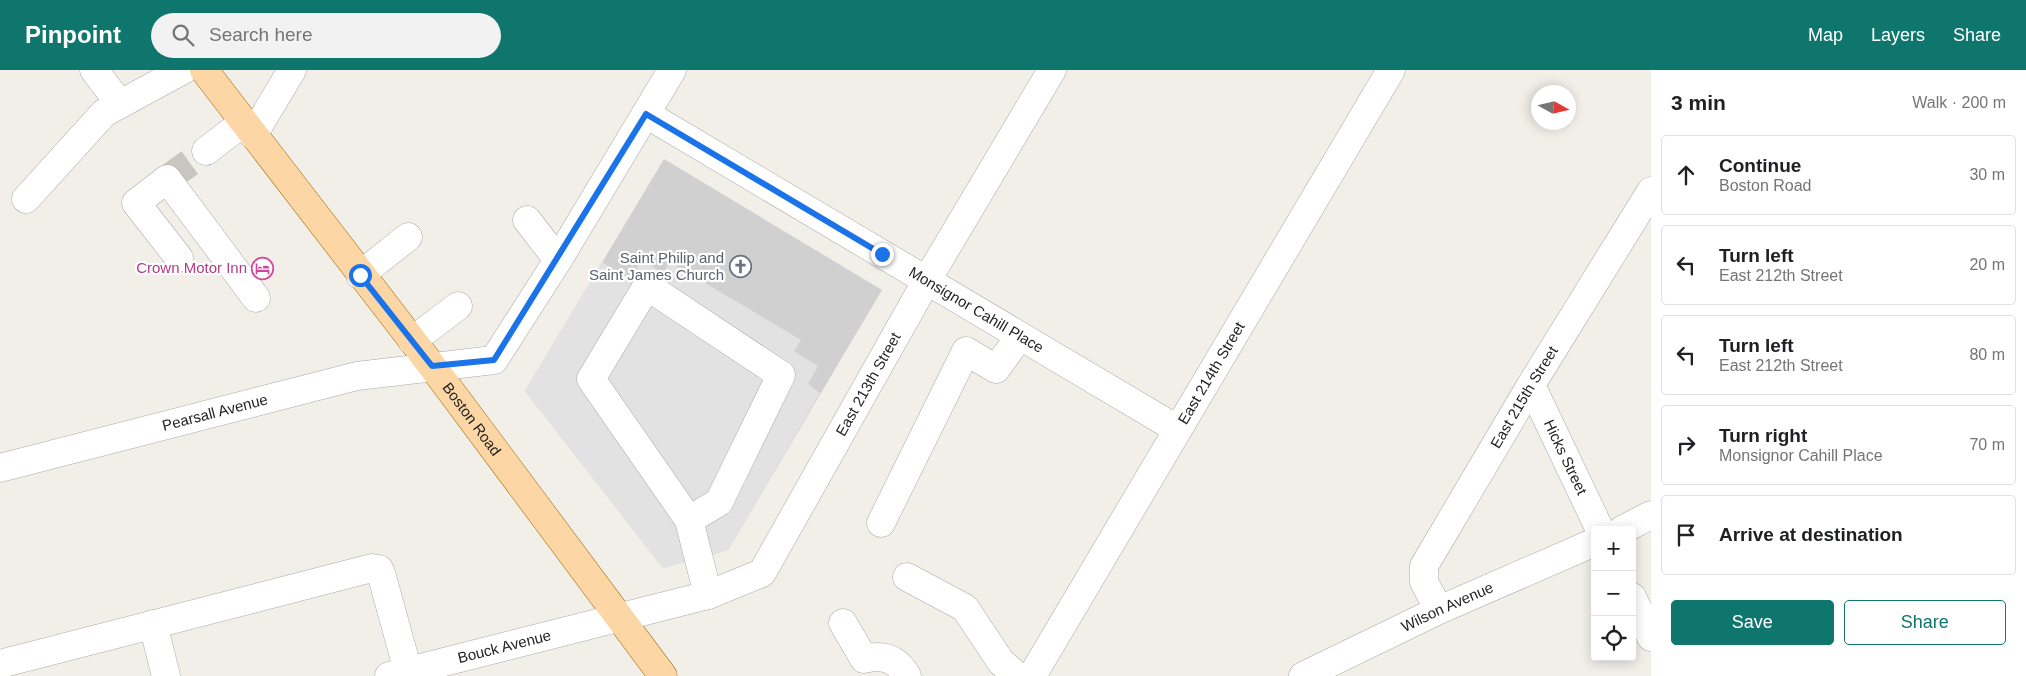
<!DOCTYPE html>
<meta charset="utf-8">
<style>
:root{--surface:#fff;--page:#f2f2f2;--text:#202124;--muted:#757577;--line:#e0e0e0;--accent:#0f766e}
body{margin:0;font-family:Arial,sans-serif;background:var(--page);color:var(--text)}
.controls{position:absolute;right:15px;bottom:15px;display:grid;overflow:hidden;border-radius:5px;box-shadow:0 2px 12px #0003}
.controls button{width:45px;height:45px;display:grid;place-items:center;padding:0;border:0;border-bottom:1px solid var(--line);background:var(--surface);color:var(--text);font:25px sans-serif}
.compass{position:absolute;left:1531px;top:15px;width:45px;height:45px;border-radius:50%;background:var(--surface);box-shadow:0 2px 12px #0003;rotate:98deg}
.stop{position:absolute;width:15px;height:15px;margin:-11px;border:4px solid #1a73e8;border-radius:50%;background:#fff}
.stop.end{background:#1a73e8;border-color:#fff;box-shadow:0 1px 5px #0008}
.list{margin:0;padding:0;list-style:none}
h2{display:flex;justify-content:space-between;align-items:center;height:65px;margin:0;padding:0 20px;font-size:21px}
h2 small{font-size:16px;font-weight:400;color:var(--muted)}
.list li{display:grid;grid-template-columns:32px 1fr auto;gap:15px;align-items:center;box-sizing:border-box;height:80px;margin:0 10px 10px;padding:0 10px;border:1px solid var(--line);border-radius:5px}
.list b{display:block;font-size:19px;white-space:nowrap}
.list p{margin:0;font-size:16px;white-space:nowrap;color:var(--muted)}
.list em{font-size:16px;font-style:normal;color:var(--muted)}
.actions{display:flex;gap:10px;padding:15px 20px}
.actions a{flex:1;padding:11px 0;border:1px solid var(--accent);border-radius:5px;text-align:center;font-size:18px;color:var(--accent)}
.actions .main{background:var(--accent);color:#fff}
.icon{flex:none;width:28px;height:28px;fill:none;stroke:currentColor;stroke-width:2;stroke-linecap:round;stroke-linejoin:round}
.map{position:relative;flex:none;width:1651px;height:606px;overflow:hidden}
header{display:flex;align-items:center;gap:30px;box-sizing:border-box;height:70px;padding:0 25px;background:var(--accent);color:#fff}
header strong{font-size:24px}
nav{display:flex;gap:28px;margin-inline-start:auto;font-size:18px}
.search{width:350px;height:45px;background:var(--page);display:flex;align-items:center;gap:12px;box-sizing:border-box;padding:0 18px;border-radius:28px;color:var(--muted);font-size:19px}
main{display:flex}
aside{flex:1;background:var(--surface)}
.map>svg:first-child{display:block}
.religious{fill:#d0d0d0}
.parking{fill:#e2e2e2}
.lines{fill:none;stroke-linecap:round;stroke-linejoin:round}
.minor-tunnel{stroke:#c8c6c1;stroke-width:28;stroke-dasharray:28 14;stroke-linecap:butt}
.minor-casing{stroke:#a9a9a9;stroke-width:29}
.major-casing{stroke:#a06b00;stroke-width:29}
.minor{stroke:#fff;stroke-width:28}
.major{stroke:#fcd6a4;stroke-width:28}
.route{stroke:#1a73e8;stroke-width:6}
.labels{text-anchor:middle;stroke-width:4.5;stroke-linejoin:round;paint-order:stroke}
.worship-label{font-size:15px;fill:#5b616d;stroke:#fff;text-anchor:end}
.hotel-label{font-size:15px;fill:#b23c85;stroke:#fff;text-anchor:end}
.street-label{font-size:15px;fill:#222;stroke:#fff}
</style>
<header>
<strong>Pinpoint</strong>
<div class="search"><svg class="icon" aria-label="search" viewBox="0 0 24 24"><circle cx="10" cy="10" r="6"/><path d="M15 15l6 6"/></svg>Search here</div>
<nav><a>Map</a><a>Layers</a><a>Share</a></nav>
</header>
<main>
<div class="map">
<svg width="1651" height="606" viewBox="0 0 1651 606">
<rect width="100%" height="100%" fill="#f2efe9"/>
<path class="religious" d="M664,89L882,220L728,480L663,498L525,321Z"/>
<path class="parking" d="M642,190L663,203L670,192L801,270L794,281L818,296L808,314L820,323L728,480L663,498L525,321L602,192L630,209Z"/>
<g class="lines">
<path class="minor-tunnel" d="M167,109L206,81"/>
<defs>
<g id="minor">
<path d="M94,0L120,34"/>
<path id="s1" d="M646,44L1177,359"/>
<path d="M253,65L292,0"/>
<path d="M206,81L244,52"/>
<path d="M26,129L104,43L183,0"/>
<path d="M527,150L558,190"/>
<path d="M179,188L136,133L167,109L256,228"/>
<path d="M360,205L408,167"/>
<path d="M412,271L458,236"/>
<path id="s2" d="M1531,315L1600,460"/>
<path id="s3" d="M0,398L357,306L494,290L558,190L672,0"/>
<path d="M689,450L591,309L647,216L781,305L719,432L689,450L708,525"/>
<path d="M881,453L966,281L996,299L1020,266"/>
<path d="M1622,460L1651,445"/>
<path d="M907,507L965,538L1001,592L1017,606"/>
<path d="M1632,527L1651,567"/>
<path id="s4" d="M1439,540L1424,512V496L1531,315L1651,121"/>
<path d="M843,553L864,589C883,584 897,589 907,606"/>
<path d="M153,554L166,606"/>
<path d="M0,594L372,498L379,499L381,503L408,601"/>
<path id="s5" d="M389,606L708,525L762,503L927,210L1052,0"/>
<path id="s6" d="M1032,606L1391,0"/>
<path id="s7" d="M1303,606L1439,540L1595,472"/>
</g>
<g id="major">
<path id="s8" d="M204,0L432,296L663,606"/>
</g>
</defs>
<use href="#minor" class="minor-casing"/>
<use href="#major" class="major-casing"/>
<use href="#minor" class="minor"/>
<use href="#major" class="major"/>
</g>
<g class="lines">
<path class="route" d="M360,205L432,296L494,290L646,44L882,184"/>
</g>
<defs>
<symbol id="church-ring" viewBox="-11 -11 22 22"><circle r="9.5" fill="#fff" stroke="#6b7280" stroke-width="1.5"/><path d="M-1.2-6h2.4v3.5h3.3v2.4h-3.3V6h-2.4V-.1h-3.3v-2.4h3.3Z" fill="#6b7280"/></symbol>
<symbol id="hotel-ring" viewBox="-11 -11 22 22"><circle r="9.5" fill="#fff" stroke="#d1479c" stroke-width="1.5"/><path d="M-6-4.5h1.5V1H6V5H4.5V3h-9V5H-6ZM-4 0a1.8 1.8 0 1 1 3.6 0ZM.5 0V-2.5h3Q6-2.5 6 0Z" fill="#d1479c"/></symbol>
</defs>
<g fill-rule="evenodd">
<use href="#church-ring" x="728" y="184" width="25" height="25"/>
<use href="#hotel-ring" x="250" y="186" width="25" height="25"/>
</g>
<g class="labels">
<g class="worship-label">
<text x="724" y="193">Saint Philip and<tspan x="724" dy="17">Saint James Church</tspan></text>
</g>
<g class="hotel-label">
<text x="247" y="203">Crown Motor Inn</text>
</g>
<g class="street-label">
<text dy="5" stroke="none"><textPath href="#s1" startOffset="384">Monsignor Cahill Place</textPath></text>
<text dy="5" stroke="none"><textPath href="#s6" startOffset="352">East 214th Street</textPath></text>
<text dy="5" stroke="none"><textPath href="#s5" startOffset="604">East 213th Street</textPath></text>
<text dy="5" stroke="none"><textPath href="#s4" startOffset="244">East 215th Street</textPath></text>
<text dy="5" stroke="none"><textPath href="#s3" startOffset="222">Pearsall Avenue</textPath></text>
<text dy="5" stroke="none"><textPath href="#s8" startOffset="440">Boston Road</textPath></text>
<text dy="5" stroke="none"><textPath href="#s2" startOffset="80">Hicks Street</textPath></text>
<text dy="5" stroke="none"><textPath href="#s7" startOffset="160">Wilson Avenue</textPath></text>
<text dy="5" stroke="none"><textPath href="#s5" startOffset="119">Bouck Avenue</textPath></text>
</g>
</g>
</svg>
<div class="controls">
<button>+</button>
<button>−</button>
<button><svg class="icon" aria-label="locate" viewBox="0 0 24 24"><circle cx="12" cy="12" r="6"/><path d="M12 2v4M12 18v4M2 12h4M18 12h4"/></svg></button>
</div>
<svg class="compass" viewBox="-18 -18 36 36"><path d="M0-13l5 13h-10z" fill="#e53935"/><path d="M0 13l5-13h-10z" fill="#757577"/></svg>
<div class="stop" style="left:360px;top:205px"></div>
<div class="stop end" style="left:882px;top:184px"></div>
</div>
<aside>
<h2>3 min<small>Walk · 200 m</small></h2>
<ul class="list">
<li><svg class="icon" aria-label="ahead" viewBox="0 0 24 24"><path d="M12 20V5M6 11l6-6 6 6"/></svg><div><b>Continue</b><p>Boston Road</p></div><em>30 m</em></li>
<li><svg class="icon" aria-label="left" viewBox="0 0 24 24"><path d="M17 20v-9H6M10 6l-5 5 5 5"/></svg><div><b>Turn left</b><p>East 212th Street</p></div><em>20 m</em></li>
<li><svg class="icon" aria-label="left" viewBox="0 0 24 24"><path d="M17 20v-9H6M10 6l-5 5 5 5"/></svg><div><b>Turn left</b><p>East 212th Street</p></div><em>80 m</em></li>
<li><svg class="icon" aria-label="right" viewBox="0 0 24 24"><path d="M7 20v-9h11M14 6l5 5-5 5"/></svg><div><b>Turn right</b><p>Monsignor Cahill Place</p></div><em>70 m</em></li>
<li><svg class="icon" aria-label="arrive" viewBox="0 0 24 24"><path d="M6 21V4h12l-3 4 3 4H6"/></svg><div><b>Arrive at destination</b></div></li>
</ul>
<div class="actions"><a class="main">Save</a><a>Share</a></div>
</aside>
</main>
